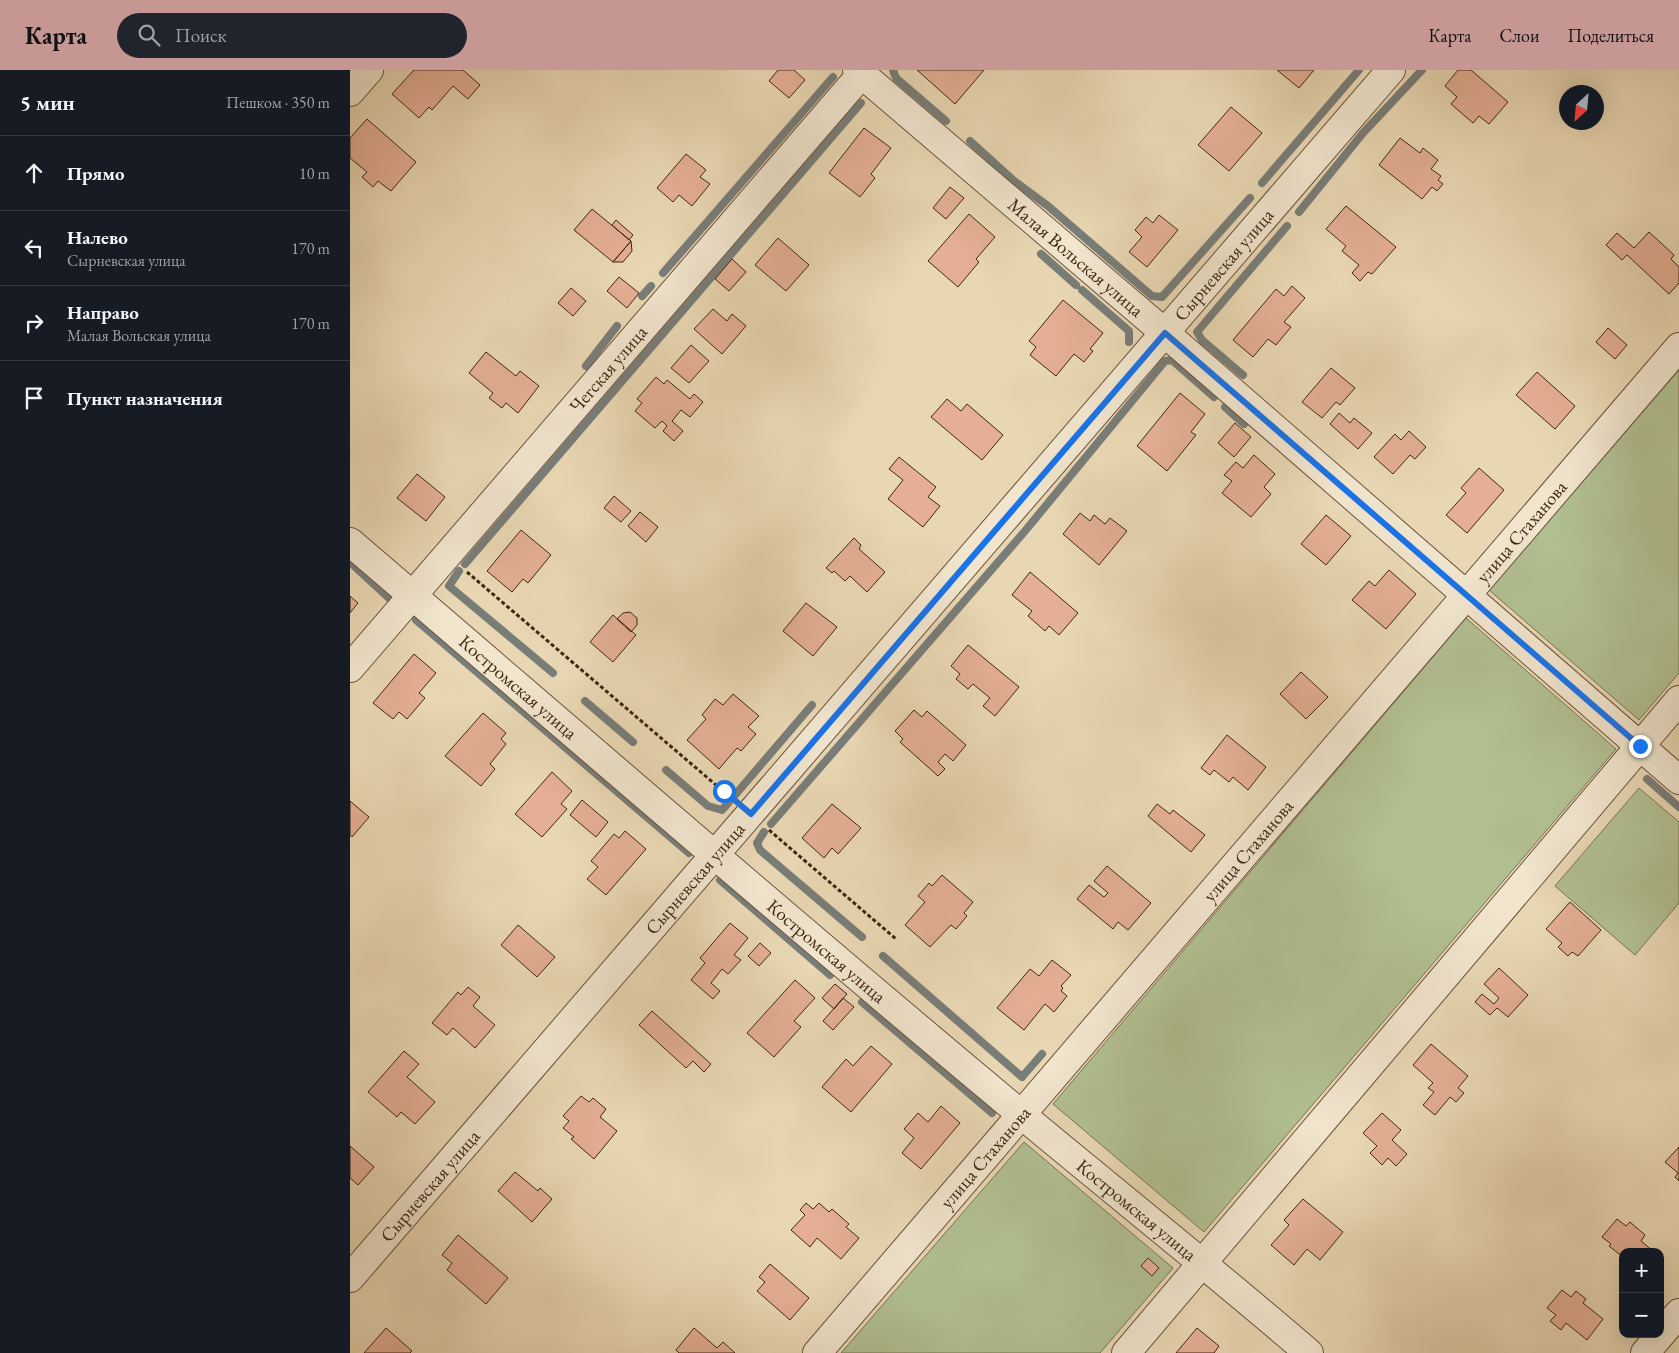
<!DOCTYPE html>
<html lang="ru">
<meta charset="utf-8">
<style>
:root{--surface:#171b24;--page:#20242c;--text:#f1f3f6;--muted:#9ea1a6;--line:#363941;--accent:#c59692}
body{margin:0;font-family:"EB Garamond",serif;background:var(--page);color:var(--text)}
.controls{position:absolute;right:15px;bottom:15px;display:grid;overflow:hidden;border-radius:10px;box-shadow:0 5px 20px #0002}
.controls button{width:45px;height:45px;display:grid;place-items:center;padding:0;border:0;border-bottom:1px solid var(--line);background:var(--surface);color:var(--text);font:25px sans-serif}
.compass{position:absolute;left:1209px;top:15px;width:45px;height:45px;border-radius:50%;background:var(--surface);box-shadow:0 5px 20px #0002;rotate:206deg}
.stop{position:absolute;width:15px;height:15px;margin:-11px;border:4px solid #1a73e8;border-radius:50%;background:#fff}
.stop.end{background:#1a73e8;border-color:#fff;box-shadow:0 1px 5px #0008}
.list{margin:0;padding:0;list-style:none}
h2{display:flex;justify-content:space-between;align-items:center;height:65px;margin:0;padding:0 20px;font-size:21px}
h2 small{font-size:16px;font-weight:400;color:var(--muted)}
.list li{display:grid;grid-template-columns:32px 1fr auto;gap:15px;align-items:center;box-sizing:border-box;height:75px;padding:0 20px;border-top:1px solid var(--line)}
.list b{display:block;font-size:19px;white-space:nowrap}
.list p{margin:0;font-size:16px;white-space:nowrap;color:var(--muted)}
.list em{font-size:16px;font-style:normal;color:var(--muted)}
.icon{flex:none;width:28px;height:28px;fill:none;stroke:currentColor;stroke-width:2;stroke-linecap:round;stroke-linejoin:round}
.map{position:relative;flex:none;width:1329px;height:1283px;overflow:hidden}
header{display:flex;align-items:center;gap:30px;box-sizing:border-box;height:70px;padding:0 25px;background:var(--accent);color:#111}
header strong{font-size:24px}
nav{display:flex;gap:28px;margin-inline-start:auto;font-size:18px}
.search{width:350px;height:45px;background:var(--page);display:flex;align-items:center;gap:12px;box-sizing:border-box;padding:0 18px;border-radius:28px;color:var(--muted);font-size:19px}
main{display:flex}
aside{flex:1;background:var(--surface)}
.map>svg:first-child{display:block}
.green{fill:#b1bf91;stroke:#787352}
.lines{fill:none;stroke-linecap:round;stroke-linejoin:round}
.stream{stroke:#797d78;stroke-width:8}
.building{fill:#e4af94;stroke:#3f2714}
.minor-casing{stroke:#6a533c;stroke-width:30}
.path{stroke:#3f2714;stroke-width:3;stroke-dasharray:4 2.5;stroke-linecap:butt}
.minor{stroke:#f1e5ce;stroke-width:28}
.route{stroke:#1a73e8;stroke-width:6}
.labels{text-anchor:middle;stroke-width:4.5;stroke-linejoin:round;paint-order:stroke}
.street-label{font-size:19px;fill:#3f2714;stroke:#f1e5ce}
</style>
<header>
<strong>Карта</strong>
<div class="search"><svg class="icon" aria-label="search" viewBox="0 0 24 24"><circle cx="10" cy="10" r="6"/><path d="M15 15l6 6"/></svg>Поиск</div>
<nav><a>Карта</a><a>Слои</a><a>Поделиться</a></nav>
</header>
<main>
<aside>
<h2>5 мин<small>Пешком · 350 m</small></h2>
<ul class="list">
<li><svg class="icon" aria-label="ahead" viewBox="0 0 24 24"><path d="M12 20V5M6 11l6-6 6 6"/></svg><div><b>Прямо</b></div><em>10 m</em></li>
<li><svg class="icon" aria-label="left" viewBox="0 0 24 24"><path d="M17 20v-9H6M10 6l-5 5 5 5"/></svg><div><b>Налево</b><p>Сырневская улица</p></div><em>170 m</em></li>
<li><svg class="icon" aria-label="right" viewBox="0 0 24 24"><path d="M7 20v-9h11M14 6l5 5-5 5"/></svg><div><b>Направо</b><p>Малая Вольская улица</p></div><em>170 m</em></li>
<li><svg class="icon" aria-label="arrive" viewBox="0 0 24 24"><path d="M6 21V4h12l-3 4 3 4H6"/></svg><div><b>Пункт назначения</b></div></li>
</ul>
</aside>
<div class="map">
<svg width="1329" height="1283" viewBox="0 0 1329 1283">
<rect width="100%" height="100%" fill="#e9d7b3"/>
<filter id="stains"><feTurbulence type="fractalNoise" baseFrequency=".004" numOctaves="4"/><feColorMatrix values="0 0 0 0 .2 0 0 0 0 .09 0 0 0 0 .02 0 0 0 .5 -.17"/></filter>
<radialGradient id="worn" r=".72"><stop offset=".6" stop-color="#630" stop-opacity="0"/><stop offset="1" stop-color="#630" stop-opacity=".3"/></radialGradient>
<path class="green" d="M1329,300V603L1289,650L1139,520Z
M1116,548L1266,679L854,1162L703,1034Z
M1289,718L1329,752V833L1285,885L1205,816Z
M674,1072L823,1198L750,1283H491Z"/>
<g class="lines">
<path class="stream" d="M543,0L546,8L596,51
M620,71L664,111L698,136L802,226L812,227L900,128
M912,113L1009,0
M949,142L1013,63L1072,0
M691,184L726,215
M313,203L483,7
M732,220L779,261V272
M292,226L301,216
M236,296L267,256
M893,305L852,270L847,262L937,156
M875,337L894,354
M0,492L39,528
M115,494L511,33
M109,501L99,516L203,603
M66,550L339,783
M235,631L283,672
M316,700L358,736L372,740L379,732
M1297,709L1329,737
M385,725L462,635
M421,754L675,461L815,291L822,290L864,327
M414,762L407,773L410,780L512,867
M370,810L480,905
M533,886L672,1007L692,984
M512,932L642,1043"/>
</g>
<path class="building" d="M64,0H113L130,15L118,29L103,16L82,40L79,37L69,48L42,24Z
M428,0H444L455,10L439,28L419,11Z
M567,0H634L605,34Z
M927,0H964L949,18Z
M1108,0H1121L1158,32L1139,54L1129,46L1123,53L1101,34L1107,27L1095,16Z
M881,37L912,63L879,101L848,75Z
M17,49L66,92L41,121L28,111L23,117L12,107L17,102L0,88V68Z
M514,58L541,78L521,104L525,108L510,127L479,103Z
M1050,68L1070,83L1073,78L1088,90L1081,99L1091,106L1088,110L1093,114L1087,121L1082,117L1072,129L1029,95Z
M336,84L356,100L350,107L360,114L342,136L329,125L323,132L307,118Z
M600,117L614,128L596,149L583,138Z
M996,136L1046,177L1022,204L1018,202L1010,211L1002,203L1009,195L992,181L996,176L976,159Z
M242,139L281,171L263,192L224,160Z
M619,144L645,167L626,189L629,192L608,217L578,191Z
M809,145L828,160L797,197L779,182L792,167L785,160L796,147L803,153Z
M266,150L283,165L279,170L262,155Z
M1299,162L1324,185L1321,189L1329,197V213L1319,224L1277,185L1272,190L1256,175L1267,163L1284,178Z
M428,168L459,195L436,221L405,195Z
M281,171L282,181L273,192H263Z
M382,189L396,202L379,221L365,209Z
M269,207L289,223L277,238L257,221Z
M942,216L955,228L934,252L941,257L926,275L918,269L903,287L883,270L926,219L934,226Z
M221,218L236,231L223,246L208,233Z
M713,230L753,263L740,279L743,281L734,292L724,284L706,306L680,285L686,277L679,271Z
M363,239L377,251L382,244L396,256L372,284L344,259Z
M1258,258L1277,275L1265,289L1246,272Z
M341,275L359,291L339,313L321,298Z
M136,282L166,306L170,301L189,316L168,343L156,333L152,338L139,328L143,323L119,303Z
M981,298L1005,318L990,335L986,332L972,348L952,332Z
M1187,302L1225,336L1205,359L1166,325Z
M306,307L314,314L317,310L340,329L344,324L353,332L340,347L331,340L322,351L333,361L324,371L313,361L317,356L312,351L305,358L285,341L292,333L287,329Z
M830,323L855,344L841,362L846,365L817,401L787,376Z
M597,329L611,341L617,334L653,365L632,390L581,347Z
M989,343L1000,353L1004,348L1022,363L1008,379L980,354Z
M885,353L901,367L884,387L868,373Z
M1059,361L1076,377L1065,389L1060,385L1043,404L1024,387L1045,364L1051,370Z
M904,385L925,404L914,417L921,424L901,447L872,423L882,411L874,405L886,392L893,398Z
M549,387L586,417L578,427L590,436L573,457L538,429L553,410L539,399Z
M1129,398L1154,420L1117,463L1096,445L1116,423L1111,418Z
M67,404L95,427L76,451L47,428Z
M264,426L281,441L271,452L254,438Z
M290,442L308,457L296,472L278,456Z
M730,443L740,451L744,445L755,454L760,448L777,461L749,495L713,464Z
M976,445L1001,466L976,495L951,474Z
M171,460L201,485L178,513L173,509L162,522L137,501Z
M504,468L511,475L509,479L535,502L517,522L500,506L495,511L484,501L482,503L476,498Z
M1039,500L1066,524L1036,559L1002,530L1019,511L1025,516Z
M680,502L728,543L709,565L699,556L695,561L678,546L682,541L662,525Z
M0,526L8,533L0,543Z
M456,533L487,557L463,586L433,561Z
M280,542L287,548V555L281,562L267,549L273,543Z
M263,545L286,565L263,592L240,572Z
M618,575L669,617L645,646L633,636L640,628L623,614L618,619L606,609L610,604L601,596Z
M64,584L86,603L69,623L75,628L57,649L49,642L43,649L23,633Z
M951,602L978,627L956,649L930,624Z
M383,624L409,646L398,657L406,664L391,681L387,678L369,699L337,670L356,649L352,645L365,629L373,635Z
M564,640L572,647L577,641L616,675L603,691L595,684L588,692L595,699L588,706L550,672L553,669L545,661Z
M133,643L156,663L151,669L156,674L140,694L145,699L131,716L95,686Z
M877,665L916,697L898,720L883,707L879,712L864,700L860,705L851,698Z
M202,702L222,721L211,734L217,739L192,767L165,744Z
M232,730L258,752L246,767L220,745Z
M0,731L19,747L2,767L0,765Z
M482,734L511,758L488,784L482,778L474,788L452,768Z
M807,734L820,744L823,740L855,765L841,782L798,746Z
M275,761L296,779L256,825L237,809L248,797L241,791L264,764L269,768Z
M757,796L801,833L778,860L768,852L763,859L727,829L739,815L754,827L758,823L744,811Z
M592,805L623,832L614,843L617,846L606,859L601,855L580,877L555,855L575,832L568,826L579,813L582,816Z
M1220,832L1251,860L1228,886L1222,882L1218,886L1208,877L1212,873L1196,859Z
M380,853L398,868L384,885L391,890L378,904L372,899L361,913L370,921L363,929L341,910L355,893L350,888Z
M168,855L205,887L187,907L151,875Z
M410,873L421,883L409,896L398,886Z
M702,890L721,905L711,916L713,918L711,921L717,926L704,942L695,934L674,960L647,938L680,899L689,906Z
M1149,898L1178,925L1158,947L1147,938L1140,945L1125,932L1132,924L1144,934L1149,928L1134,914Z
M445,910L465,928L444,951L451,957L424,987L397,963Z
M485,914L497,924L484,939L472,928Z
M118,917L130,927L123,936L145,955L125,978L103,958L97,965L82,953L108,922L111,925Z
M493,928L504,937L483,960L473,951Z
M302,941L361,994L354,1002L343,991L336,998L289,955Z
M1081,974L1118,1006L1108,1018L1114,1023L1106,1032L1100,1027L1085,1045L1073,1035L1084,1022L1078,1018L1083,1013L1063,995Z
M521,976L542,994L501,1042L472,1017L496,989L503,996Z
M54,981L69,994L57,1007L85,1032L65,1054L51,1042L47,1047L18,1022Z
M231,1026L239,1032L243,1028L256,1039L250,1047L267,1061L244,1089L221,1069L224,1067L213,1058L219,1051L213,1046Z
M591,1036L610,1053L571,1099L552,1083L564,1068L554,1059L568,1043L578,1052Z
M1032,1043L1051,1060L1042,1070L1057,1084L1046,1096L1038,1088L1032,1095L1020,1083L1027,1076L1013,1063Z
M0,1076L24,1097L8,1115L0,1108Z
M1329,1077V1111L1325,1107L1328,1103L1315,1092Z
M165,1102L188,1121L190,1118L202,1129L182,1152L148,1121Z
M953,1129L993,1162L970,1190L957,1179L944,1195L921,1175L939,1155L934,1150Z
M456,1133L463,1139L469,1133L479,1142L482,1139L499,1154L496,1157L509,1168L491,1189L467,1168L460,1177L441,1160L455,1145L450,1140Z
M1267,1149L1276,1156L1280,1152L1295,1165L1291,1171L1304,1182H1273V1187L1259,1176L1261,1174L1252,1167Z
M108,1165L158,1208L136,1234L97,1200L102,1193L92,1185Z
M798,1188L809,1198L802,1206L791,1196Z
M420,1194L459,1228L440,1250L407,1221L415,1212L409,1207Z
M1212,1220L1221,1227L1226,1221L1236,1229L1233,1233L1253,1249L1237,1270L1216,1253L1211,1260L1200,1251L1206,1245L1197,1238Z
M36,1258L62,1281L60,1283H14Z
M344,1258L367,1278L373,1272L385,1283H329L326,1280Z
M847,1258L869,1276L864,1283H826Z"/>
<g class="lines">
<defs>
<g id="minor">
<path id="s1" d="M507,0L815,263L1329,710"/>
<path d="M0,22L19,0"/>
<path id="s2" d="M0,472C224,664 446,857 672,1045C768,1125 865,1202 959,1283"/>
<path id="s3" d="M0,598L515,0"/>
<path id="s4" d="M0,1208L1041,0"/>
<path id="s5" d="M467,1283L1329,277"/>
<path d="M776,1283L1329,630"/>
<path d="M1295,1283L1329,1243"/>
</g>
</defs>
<use href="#minor" class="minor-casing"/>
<path class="path" d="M117,502L380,727
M419,760L546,869"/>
<use href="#minor" class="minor"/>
</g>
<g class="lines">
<path class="route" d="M374,721L401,744L815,263L1290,676"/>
</g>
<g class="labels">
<g class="street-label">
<text dy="7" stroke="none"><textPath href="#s1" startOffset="288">Малая Вольская улица</textPath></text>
<text dy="7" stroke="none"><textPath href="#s4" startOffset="1338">Сырневская улица</textPath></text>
<text dy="7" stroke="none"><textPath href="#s3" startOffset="395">Чегская улица</textPath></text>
<text dy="7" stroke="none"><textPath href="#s5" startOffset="1082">улица Стаханова</textPath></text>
<text dy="7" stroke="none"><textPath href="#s2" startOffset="222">Костромская улица</textPath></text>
<text dy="7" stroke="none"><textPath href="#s5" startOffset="662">улица Стаханова</textPath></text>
<text dy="7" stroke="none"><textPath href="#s4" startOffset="528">Сырневская улица</textPath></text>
<text dy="7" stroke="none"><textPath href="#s2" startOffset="628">Костромская улица</textPath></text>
<text dy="7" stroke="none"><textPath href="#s5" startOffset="258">улица Стаханова</textPath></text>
<text dy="7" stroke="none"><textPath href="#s4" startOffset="122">Сырневская улица</textPath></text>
<text dy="7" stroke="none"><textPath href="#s2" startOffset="1032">Костромская улица</textPath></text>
</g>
</g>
<rect width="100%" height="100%" filter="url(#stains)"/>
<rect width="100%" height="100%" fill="url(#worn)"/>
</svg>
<div class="controls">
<button>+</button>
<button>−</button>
</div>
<svg class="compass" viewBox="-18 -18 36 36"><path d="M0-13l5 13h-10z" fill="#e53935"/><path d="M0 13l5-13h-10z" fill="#9ea1a6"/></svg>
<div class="stop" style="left:374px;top:721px"></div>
<div class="stop end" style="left:1290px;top:676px"></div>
</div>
</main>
